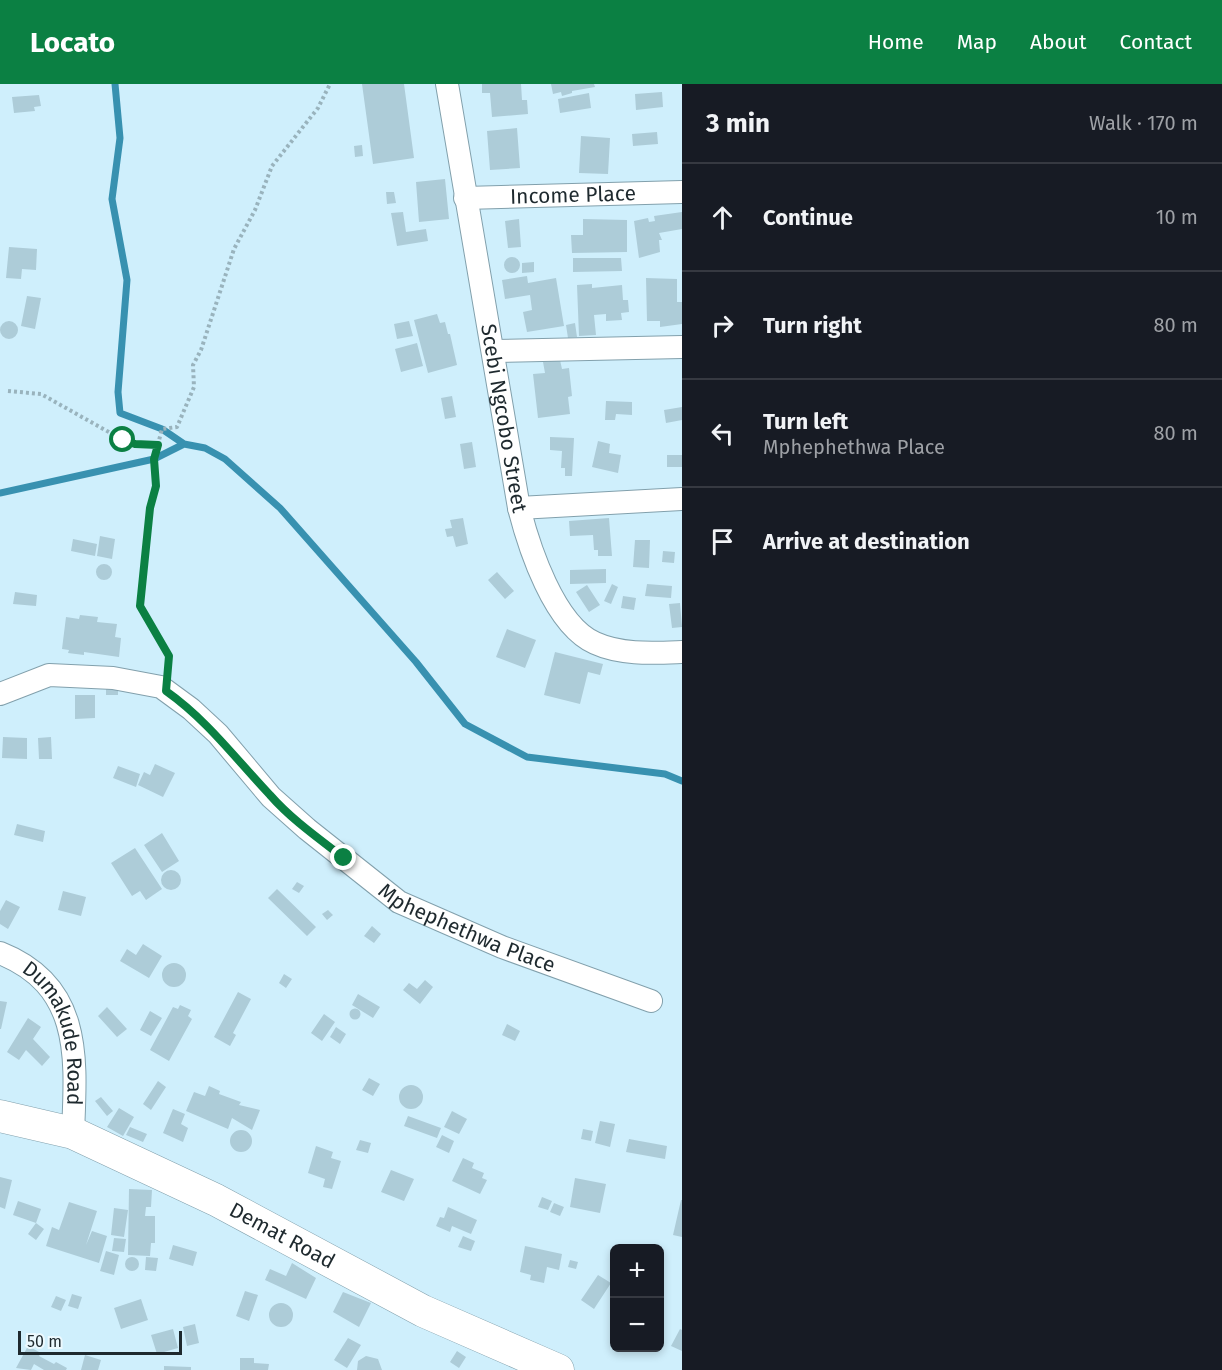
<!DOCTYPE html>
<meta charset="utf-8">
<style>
:root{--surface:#171b24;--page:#242831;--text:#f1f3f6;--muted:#9ea1a6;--line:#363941;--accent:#0b8043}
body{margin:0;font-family:"Fira Sans",sans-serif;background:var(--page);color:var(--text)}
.controls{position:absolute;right:18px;bottom:18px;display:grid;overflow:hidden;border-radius:9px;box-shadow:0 3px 9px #0003}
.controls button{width:54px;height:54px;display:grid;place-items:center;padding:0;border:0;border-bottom:2px solid var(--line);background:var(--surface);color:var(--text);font:30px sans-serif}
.scale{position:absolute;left:18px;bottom:15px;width:164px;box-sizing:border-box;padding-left:6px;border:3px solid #1e292e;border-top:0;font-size:16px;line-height:21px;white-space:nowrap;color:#1e292e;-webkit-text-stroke:4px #ecf9fe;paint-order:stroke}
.stop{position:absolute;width:18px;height:18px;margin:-14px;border:4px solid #0b8043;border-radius:50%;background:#fff}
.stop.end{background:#0b8043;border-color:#fff;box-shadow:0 2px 6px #0008}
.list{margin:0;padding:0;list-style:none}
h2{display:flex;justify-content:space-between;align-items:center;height:78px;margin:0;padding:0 24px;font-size:26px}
h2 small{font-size:20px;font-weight:400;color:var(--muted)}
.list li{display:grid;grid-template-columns:39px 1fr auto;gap:18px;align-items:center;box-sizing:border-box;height:108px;padding:0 24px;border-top:2px solid var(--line)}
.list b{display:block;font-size:22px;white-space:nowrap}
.list p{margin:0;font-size:20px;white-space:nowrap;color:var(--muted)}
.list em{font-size:20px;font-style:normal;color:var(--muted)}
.icon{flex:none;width:33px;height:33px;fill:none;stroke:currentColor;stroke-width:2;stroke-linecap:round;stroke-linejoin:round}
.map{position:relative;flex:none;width:682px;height:1286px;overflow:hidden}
header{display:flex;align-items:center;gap:36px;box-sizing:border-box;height:84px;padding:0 30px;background:var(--accent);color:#fff}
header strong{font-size:28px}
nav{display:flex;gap:33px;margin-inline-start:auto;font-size:21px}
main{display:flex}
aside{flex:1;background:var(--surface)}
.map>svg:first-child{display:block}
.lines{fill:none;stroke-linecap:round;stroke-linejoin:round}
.stream{stroke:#3891b0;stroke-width:7}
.building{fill:#adccd8}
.street-casing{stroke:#82a0ac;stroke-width:24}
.secondary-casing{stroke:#82a0ac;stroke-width:33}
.path{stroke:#99b3bd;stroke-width:4;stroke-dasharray:3 3;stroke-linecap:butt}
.street{stroke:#fff;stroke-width:22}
.secondary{stroke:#fff;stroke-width:32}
.route{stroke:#0b8043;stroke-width:8}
.labels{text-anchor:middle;stroke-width:5;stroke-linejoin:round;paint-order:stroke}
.street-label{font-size:21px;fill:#1e292e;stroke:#ecf9fe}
</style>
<header>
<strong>Locato</strong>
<nav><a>Home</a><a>Map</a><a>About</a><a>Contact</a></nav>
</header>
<main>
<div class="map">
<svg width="682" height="1286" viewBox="0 0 682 1286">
<rect width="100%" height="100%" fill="#cfeffc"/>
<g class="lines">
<path class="stream" d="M115,0L120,54L112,115L127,196L118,308L120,329L162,345L184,360L205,364L225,375L280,424L416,578L465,640L527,673L665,690L682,697
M0,409L154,375L184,360"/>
</g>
<path class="building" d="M362,0H404L414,74L373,80Z
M482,0H521L522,16H527L528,30L492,33L490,9H482Z
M551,0H594L595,3L572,7V9L562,12L561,8L553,10Z
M662,8L663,23L636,26L635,10Z
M589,9L591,24L560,29L558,15Z
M39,11L41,22L34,23L35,27L14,29L12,13Z
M517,44L520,84L490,86L487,47Z
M657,48L658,60L633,62L632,50Z
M581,52L610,54L608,90L579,89Z
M362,61L363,72L355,73L354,62Z
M445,95L449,135L419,138L416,98Z
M386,108H394L396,119L387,120Z
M403,128L406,148L426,145L428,157L397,162L391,129Z
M682,128V145L659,149L662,156H659L660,168L639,174L634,137L648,134L649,138L655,137L654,132Z
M519,135L521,163L508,164L505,137Z
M583,135L627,136V168L572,169L571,151H583Z
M9,163L37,165L36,186L22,185L21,195L6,194Z
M504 181a8 8 0 1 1 16 0a8 8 0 1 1-16 0Z
M573,174H621L622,187L573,188Z
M534,178V188L522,189V179Z
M527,192L528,199L556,194L564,242L527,248L523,228L532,226L530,211L505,215L502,196Z
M646,194L677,195V218H682V240L660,243V237H647Z
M592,200V204L622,201L623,216H628L629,228L621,229L622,236L606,237V230L594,231L596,251L579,252L577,201Z
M27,212L41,214L35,245L21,242Z
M437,230L440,239L445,238L448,250H450L457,281L428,289L414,236Z
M0 246a9 9 0 1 1 18 0a9 9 0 1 1-18 0Z
M409,237L413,252L397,255L394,240Z
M575,239L577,253L568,254L566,241Z
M417,259L423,282L401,288L395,265Z
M560,276L562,285L569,284L572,312L568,313L570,330L538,334L533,290L545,289L543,278Z
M452,312L456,333L445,335L441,314Z
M606,317L632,318V331L616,330L615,336H605Z
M682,323V336L666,339L664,326Z
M550,353L574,354L572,392H565V384H561L562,367L550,366Z
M598,357L610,360L609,369L621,371L618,389L592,383Z
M472,358L476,383L464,385L460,360Z
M667,371H682V383H667Z
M463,434L468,460L456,463L453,452L447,453L445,445L452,444L450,436Z
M609,434L612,472H598V466H594L593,451L570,452L569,437Z
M100,452L115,455L112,475L97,472Z
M73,455L97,460L95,472L71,467Z
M635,456H650L649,484L633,483Z
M663,467L675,468L674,479L662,478Z
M96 488a8 8 0 1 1 16 0a8 8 0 1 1-16 0Z
M606,485V499L570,500V486Z
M497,488L514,507L505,515L488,496Z
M612,500L618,503L611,520L604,517Z
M647,500L672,502L671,514L645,512Z
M587,501L600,521L589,528L576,508Z
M15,508L37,511L36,522L13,520Z
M623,512L636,514L634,526L621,524Z
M680,519L682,543L672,544L669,520Z
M80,531L98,533L97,538L117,540L115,553L121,554L119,573L84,568V571L68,569L69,566L62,565L66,533L79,535Z
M507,545L536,556L525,584L496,573Z
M555,568L603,580L600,591L588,588L580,620L544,611Z
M106,603H118V611H106Z
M75,611H95V634L75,635Z
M3,653L27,654V675L2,674Z
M51,653L52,675H39L38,654Z
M155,680L175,689L163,713L138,701L144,688L150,691Z
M118,682L140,690L136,703L113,694Z
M17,740L45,747L43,758L14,751Z
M162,749L179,777L162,788L144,761Z
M135,764L162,805L146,816L140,807L132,812L111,779Z
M161 796a10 10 0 1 1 20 0a10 10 0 1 1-20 0Z
M297,798L304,802L299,809L292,805Z
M277,805L316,843L307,852L268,814Z
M63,807L86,813L81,832L58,826Z
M6,816L20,823L8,845L0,840V827Z
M328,826L333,831L327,836L322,830Z
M372,842L381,850L374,859L364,852Z
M143,860L162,872L149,894L120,877L127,865L136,871Z
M162 891a12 12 0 1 1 24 0a12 12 0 1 1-24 0Z
M284,890L292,895L286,904L279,899Z
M425,896L433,903L420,920L403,906L409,899L417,905Z
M238,908L251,915L233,949L236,951L230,962L214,953Z
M358,910L380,923L373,934L352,921Z
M0,917L7,918L1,945H0Z
M180,921L191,926L188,932L192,935L169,977L150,966L173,923L178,925Z
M107,923L127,945L117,953L98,932Z
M349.5 930a5.5 5.5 0 1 1 11 0a5.5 5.5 0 1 1-11 0Z
M150,927L162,934L151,952L140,946Z
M324,930L335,938L322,957L311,949Z
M28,934L41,943L33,955L50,973L42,982L26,966L19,976L7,968Z
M507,940L520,947L515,957L502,951Z
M336,943L346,950L340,960L330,953Z
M369,994L380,1000L373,1012L362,1006Z
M158,997L166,1003L151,1026L143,1020Z
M399 1013a12 12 0 1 1 24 0a12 12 0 1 1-24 0Z
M209,1002L220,1007L219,1010L241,1018L239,1021L260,1026L252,1046L232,1034L228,1045L186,1027L194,1008L205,1012Z
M101,1013L113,1027L107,1032L95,1017Z
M119,1024L134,1033L123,1052L107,1043Z
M173,1025L185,1030L181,1040L188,1044L183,1058L163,1049Z
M452,1027L467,1035L459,1050L444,1043Z
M408,1032L441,1044L437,1054L404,1042Z
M600,1037L615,1040L610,1063L595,1059Z
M130,1043L147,1050L143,1058L126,1051Z
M583,1045L593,1047L591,1057L581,1055Z
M230 1057a11 11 0 1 1 22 0a11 11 0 1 1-22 0Z
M442,1051L454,1057L449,1069L436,1063Z
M629,1055L667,1062L665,1075L626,1068Z
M360,1056L371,1059L368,1069L356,1066Z
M316,1062L333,1068L331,1074L341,1077L332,1105L323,1103L325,1095L308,1089Z
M463,1074L474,1079L472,1084L484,1089L482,1094L487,1096L480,1110L452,1097Z
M391,1086L414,1095L404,1117L381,1108Z
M0,1093L12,1096L5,1125L0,1123Z
M575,1094L606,1100L600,1129L570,1123Z
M129,1105L152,1106L151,1123H146L145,1132H155V1159H151L150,1172L128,1171Z
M542,1113L552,1117L548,1126L538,1123Z
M681,1116H682V1153L673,1151Z
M18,1117L41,1125L36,1139L13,1131Z
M69,1118L97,1127L86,1161L92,1147L107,1152L99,1179L46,1162L52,1143L59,1146Z
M554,1119L564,1123L560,1132L550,1128Z
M448,1123L477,1136L471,1150L452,1142L450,1148L436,1142L440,1133L444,1134Z
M114,1124L128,1126L124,1153L111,1151Z
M36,1139L44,1145L36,1156L28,1150Z
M463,1152L475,1157L471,1167L458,1163Z
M114,1154L126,1155L124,1168L112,1167Z
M173,1161L197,1168L193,1182L169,1175Z
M525,1162L562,1170L559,1186L547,1183L544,1199L530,1196L531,1191L520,1188Z
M106,1167L119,1171L114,1191L100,1187Z
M146,1173L158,1174L156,1187L145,1186Z
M125 1180a7 7 0 1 1 14 0a7 7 0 1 1-14 0Z
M570,1176L578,1178L576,1185L568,1183Z
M292,1179L316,1194L306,1215L265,1196L270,1185L286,1192Z
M598,1191L611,1199L594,1225L581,1216Z
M245,1207L258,1211L249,1237L236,1232Z
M343,1208L371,1219L359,1243L333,1228Z
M72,1210L82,1213L78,1225L68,1222Z
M56,1212L66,1216L61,1227L51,1223Z
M141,1215L148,1236L121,1245L114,1224Z
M269 1231a12 12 0 1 1 24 0a12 12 0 1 1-24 0Z
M195,1240L199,1259L187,1262L183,1243Z
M173,1245L178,1264L157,1270L151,1251Z
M680,1245L682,1246V1267L671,1262Z
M348,1254L361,1261L347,1284L334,1276Z
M28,1262L41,1269L39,1272L54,1280L56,1278L67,1284L66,1286H44L34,1280L31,1286L16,1284Z
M457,1267L466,1273L459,1284L450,1278Z
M85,1271L101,1276L98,1286H81Z
M366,1272L378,1275L382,1286H357L358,1277Z
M240,1274H254V1279L269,1280L268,1286H240Z
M164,1282L191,1283V1286H164Z"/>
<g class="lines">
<defs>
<g id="street">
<path id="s1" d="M447,0L519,424C529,463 554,541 595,559C621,571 653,569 682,568"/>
<path id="s2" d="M465,114L682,108"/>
<path d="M493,267L682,263"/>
<path d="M519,424L682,415"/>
<path id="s3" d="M0,610L49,591L113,594L161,603L191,625L218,650L271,713L307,745L399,818L502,863L651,917"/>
<path id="s4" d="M0,869C83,902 76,975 73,1049"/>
</g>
<g id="secondary">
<path id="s5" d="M0,1032L73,1049L216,1116L423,1227L558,1286"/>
</g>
</defs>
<use href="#street" class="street-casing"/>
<use href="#secondary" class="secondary-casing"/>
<path class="path" d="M8,307L41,310L123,356L135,360L158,361
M168,585L169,572L140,522L150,424L157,402L154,375L162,345L177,343L194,303L193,281L201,266L234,165L255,126L272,82L318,24L330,0"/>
<use href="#street" class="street"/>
<use href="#secondary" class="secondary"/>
</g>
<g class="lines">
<path class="route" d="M123,356L135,360L158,361L154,375L156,402L150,424L140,522L169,572L166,607C207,636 235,674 270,711C291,735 318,754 344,774"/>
</g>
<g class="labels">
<g class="street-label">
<text dy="7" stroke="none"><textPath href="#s2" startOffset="108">Income Place</textPath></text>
<text dy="7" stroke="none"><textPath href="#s1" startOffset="339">Scebi Ngcobo Street</textPath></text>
<text dy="7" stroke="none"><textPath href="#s3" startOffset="560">Mphephethwa Place</textPath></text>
<text dy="7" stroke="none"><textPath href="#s4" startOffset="106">Dumakude Road</textPath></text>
<text dy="7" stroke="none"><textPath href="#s5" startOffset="308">Demat Road</textPath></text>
</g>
</g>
</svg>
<div class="controls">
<button>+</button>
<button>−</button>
</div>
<div class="scale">50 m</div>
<div class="stop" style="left:123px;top:356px"></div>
<div class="stop end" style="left:344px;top:774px"></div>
</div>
<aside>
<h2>3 min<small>Walk · 170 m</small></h2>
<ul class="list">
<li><svg class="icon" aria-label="ahead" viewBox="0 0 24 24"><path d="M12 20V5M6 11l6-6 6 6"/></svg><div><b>Continue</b></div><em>10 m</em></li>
<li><svg class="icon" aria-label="right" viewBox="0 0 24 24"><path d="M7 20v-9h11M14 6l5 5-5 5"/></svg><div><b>Turn right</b></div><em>80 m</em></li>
<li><svg class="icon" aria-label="left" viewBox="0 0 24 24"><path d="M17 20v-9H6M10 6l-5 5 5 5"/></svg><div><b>Turn left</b><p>Mphephethwa Place</p></div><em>80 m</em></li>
<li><svg class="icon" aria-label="arrive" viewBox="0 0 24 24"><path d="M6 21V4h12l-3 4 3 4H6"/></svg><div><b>Arrive at destination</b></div></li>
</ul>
</aside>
</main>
